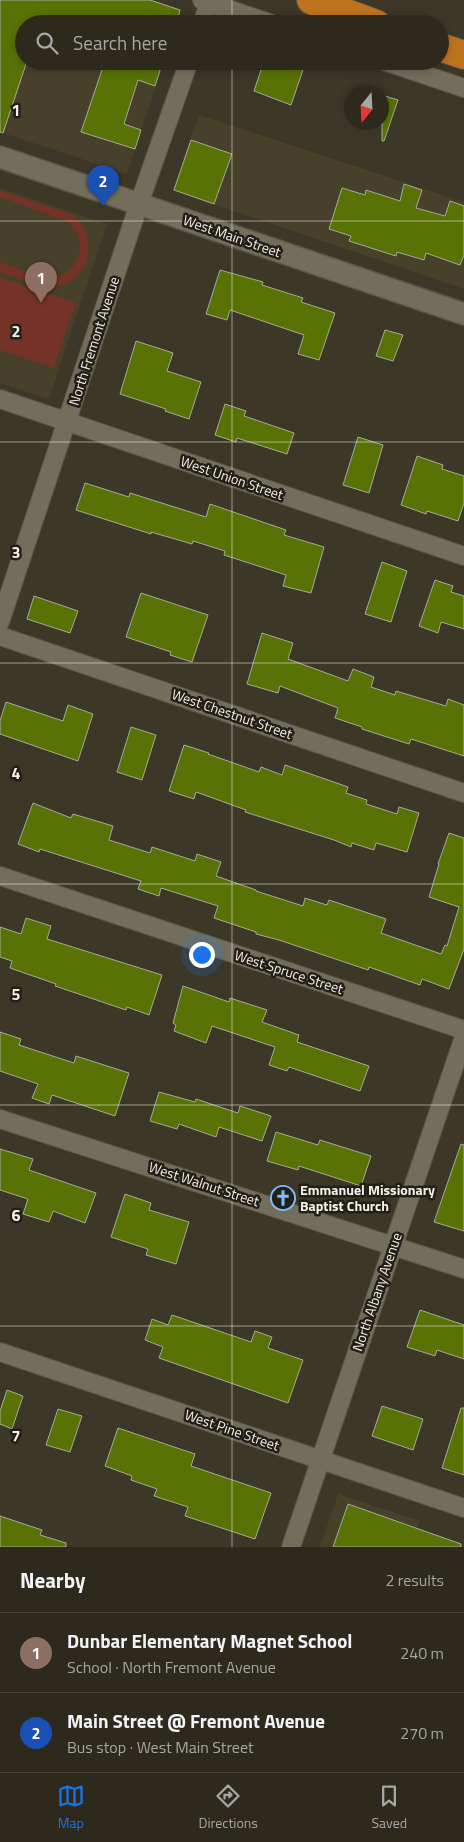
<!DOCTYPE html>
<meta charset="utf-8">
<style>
:root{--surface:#2d291d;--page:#353126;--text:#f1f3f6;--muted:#a7a6a4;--line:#48453b;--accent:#1a73e8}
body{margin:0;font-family:"Titillium Web",sans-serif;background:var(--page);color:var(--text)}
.compass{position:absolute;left:344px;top:85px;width:45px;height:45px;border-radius:50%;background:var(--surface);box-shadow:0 2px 8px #0003;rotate:198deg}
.you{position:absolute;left:201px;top:954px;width:18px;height:18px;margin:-12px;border:4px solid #fff;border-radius:50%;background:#1a73e8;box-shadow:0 0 0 8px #1a73e833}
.badge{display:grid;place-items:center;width:32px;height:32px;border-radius:50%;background:var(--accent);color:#fff;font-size:16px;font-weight:700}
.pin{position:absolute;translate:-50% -41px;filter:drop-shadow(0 1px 2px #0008)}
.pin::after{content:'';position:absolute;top:26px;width:18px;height:15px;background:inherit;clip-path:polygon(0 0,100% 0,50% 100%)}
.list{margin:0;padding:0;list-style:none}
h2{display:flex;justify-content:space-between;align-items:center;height:65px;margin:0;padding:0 20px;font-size:21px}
h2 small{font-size:16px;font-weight:400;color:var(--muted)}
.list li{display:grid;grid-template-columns:32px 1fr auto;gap:15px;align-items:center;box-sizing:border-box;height:80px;padding:0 20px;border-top:1px solid var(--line)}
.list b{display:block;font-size:19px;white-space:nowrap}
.list p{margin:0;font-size:16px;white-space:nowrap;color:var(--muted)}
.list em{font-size:16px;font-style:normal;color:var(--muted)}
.icon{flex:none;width:28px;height:28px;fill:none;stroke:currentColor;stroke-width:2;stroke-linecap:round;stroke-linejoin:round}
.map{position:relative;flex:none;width:464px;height:1547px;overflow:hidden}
.search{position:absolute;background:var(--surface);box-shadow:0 2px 8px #0003;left:15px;right:15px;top:15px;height:55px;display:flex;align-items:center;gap:12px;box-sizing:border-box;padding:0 18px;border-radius:28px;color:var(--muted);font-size:19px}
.sheet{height:225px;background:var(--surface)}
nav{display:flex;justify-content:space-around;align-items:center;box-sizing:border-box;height:70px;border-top:1px solid var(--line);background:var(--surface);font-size:14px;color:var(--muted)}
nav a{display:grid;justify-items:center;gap:2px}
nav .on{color:var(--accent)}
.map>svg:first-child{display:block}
.built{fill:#47402a}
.green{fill:#753327}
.building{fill:#587206;stroke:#a5ac99}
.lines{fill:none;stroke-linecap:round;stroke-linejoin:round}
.minor-casing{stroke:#595647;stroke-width:20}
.tertiary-casing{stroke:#595647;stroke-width:24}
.motorway-casing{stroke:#595647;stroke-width:30}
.minor{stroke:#736e5c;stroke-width:18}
.tertiary{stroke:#736e5c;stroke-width:21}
.motorway{stroke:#be731f;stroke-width:28}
.grid{fill:none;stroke:#f4f2e8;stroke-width:1;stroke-opacity:0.55}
.labels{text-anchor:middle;stroke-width:5;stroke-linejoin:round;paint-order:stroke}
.street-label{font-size:14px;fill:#f4f2e8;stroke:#211f18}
.poi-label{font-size:14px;font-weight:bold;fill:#f4f2e8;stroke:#211f18;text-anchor:start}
.grid-label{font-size:16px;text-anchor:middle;font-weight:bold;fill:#f4f2e8;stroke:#211f18;stroke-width:5;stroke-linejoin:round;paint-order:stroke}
</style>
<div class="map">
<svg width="464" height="1547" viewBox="0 0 464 1547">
<rect width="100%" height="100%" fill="#3c3727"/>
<path class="built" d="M0,0H151L181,10L177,24H24V61H164L127,174L0,132Z
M199,115L464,202V289L172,190Z
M0,188L107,224L49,399L0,383Z
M338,1494L420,1521L411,1547H320Z"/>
<path class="green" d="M0,190L70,214C101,232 91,281 56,287C38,289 17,278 0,272V262C25,270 65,293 78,257C83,243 78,232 68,222L0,197Z
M0,278L76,303L54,368L0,350Z"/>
<path class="building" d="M0,0H150L180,10L176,24H24V61H27L3,133L0,132Z
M105,61H163L155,86L138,80L124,124L141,130L135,149L81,132Z
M264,61H289L304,67L291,105L254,91Z
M382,95L398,100L384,141H382Z
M191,140L232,154L214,204L174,190Z
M404,184L422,190L416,208L445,216L450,201L464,206V255L460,265L426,253L424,260L397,252L396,256L349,241L351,236L329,229L342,188L365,195L366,190L400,201Z
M220,270L263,282L262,285L303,298L301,302L335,313L319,360L298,354L304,335L230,310L227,320L206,314Z
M385,330L403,335L393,361L376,356Z
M136,341L173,353L167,371L201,382L189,419L165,411L166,409L120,394Z
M225,404L246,411L244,416L294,433L287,454L237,438L236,442L215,435Z
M358,437L383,445L369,493L343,485Z
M417,456L443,465L442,469L464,476V503L458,521L427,511L426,514L401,505Z
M85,483L129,497L130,493L206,517L210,504L286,530L284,535L324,547L311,593L283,586L286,575L224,555L225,551L193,541L192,544L151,532V534L76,510Z
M382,562L407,571L391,622L365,614Z
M435,580L453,586L451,592L464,596V629L441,622L438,633L419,626Z
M141,593L208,615L192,662L170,655L171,652L126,637Z
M34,596L78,611L70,633L27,619Z
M262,633L293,643L288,659L348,681L353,669L374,677L371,687L395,695L396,691L446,706L448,699L464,705V756L411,739L409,744L362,729V727L335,718L338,708L280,686L278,693L247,684Z
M6,702L63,721L68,705L93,714L78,761L0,734V721Z
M131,727L156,735L142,780L117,772Z
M184,745L209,753L208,754L259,772L261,767L282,775L285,765L348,787L346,793L367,800L366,804L397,814L399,807L419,813L407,852L376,843L374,850L352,843L351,847L334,840L245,812L246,810L196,792L194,799L169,791Z
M33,803L71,818L73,814L113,826L109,840L150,853L152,847L195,861L197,854L221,862L216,876L256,890V891L303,906L305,898L327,905L329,900L386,919L381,933L441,954L445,945L447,946L459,907L429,897L439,864H438L449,833L464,838V949L449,989L422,979L420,985L369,967L368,970L279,940L256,934V932L214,918L218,906L161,888L159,896L138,889L141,881L40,849L39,852L18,844Z
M26,918L51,926L47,939L162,975L149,1015L127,1007L126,1010L55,986L56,984L10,968L12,961L0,957V927L21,934Z
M183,986L229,1002L230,998L267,1010L262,1022L299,1035L297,1042L369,1066L360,1091L289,1067L287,1071L269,1065L275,1047L212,1026L206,1043L174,1031L176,1025L173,1023Z
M0,1032L21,1039L19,1045L74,1063L76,1056L129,1073L115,1116L52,1095L49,1104L32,1098L38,1084L0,1071Z
M159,1092L195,1102L196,1099L238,1113L240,1106L271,1116L262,1141L219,1127L216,1137L179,1124L177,1129L150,1121Z
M276,1132L318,1145L320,1140L371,1156L361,1186L299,1166L298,1170L267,1161Z
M461,1144L464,1145V1231L434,1222Z
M0,1149L33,1159L29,1170L96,1193L85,1223L53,1211L49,1222L23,1214L28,1199L0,1190Z
M125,1194L151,1203L149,1210L189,1222L176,1264L146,1255L148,1249L111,1237Z
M420,1310L464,1325V1359L437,1350L435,1356L407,1347Z
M172,1315L251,1342L255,1331L272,1337L268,1348L303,1360L288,1403L159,1358L163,1347L145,1340L152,1319L168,1325Z
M7,1390L23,1396L12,1429L0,1424V1411Z
M382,1406L423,1419L413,1450L372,1436Z
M461,1408H464V1475L442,1468Z
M58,1409L82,1416L70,1452L46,1445Z
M118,1428L195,1454L191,1466L271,1493L255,1539L185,1516L188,1507L154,1496L157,1489L131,1480L132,1476L105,1466Z
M348,1504L461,1544V1547H333Z
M0,1516L42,1530L40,1535L66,1543V1547H0Z"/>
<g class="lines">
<defs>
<path id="minor" d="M202,0L272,24
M202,24L209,3
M384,61L464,88
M0,399L464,556
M0,622L139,204L189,61
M0,636L464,793
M0,876L464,1030
M0,1119L464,1269
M0,1352L464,1508
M291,1547L464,1037"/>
<path id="tertiary" d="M0,157L464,314"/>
<path id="motorway" d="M311,0L376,24
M440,47L464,55"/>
</defs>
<use href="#minor" class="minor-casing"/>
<use href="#tertiary" class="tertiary-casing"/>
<use href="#motorway" class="motorway-casing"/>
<use href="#minor" class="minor"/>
<use href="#tertiary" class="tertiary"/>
<use href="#motorway" class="motorway"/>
</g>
<path class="grid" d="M232,0V24M232,61V1547M0,221H464M0,442H464M0,663H464M0,884H464M0,1105H464M0,1326H464"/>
<defs>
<symbol id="church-ring" viewBox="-11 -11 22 22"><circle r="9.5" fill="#211f18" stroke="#7ebdf9" stroke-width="1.5"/><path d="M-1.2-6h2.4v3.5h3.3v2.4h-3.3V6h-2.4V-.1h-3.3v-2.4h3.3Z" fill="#7ebdf9"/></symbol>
</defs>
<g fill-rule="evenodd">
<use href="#church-ring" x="269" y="1184" width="28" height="28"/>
</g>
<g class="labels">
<g class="street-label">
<text transform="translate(232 236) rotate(19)" y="5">West Main Street</text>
<text transform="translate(94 341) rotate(-72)" y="5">North Fremont Avenue</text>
<text transform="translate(232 478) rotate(19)" y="5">West Union Street</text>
<text transform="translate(232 714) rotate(19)" y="5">West Chestnut Street</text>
<text transform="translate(289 972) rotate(18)" y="5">West Spruce Street</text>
<text transform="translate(204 1184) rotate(18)" y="5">West Walnut Street</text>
<text transform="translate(377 1292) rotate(-71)" y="5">North Albany Avenue</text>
<text transform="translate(232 1430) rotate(19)" y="5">West Pine Street</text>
</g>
<g class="poi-label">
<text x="300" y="1195">Emmanuel Missionary<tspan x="300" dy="16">Baptist Church</tspan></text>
</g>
</g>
<g class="grid-label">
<text x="16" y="116">1</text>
<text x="16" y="337">2</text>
<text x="16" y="558">3</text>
<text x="16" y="779">4</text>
<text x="16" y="1000">5</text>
<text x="16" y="1221">6</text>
<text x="16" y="1442">7</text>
</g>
</svg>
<svg class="compass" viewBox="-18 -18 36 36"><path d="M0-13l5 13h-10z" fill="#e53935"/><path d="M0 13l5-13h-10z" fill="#a7a6a4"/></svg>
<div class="you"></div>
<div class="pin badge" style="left:41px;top:303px;background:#8d6e63">1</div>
<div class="pin badge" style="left:103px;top:206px;background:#1a4fb4">2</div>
<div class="search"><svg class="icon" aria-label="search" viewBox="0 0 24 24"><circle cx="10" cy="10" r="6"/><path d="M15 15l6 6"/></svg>Search here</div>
</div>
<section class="sheet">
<h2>Nearby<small>2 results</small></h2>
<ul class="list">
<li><span class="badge" style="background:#8d6e63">1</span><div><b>Dunbar Elementary Magnet School</b><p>School · North Fremont Avenue</p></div><em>240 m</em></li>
<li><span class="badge" style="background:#1a4fb4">2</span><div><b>Main Street @ Fremont Avenue</b><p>Bus stop · West Main Street</p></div><em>270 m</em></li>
</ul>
</section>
<nav>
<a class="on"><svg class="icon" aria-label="map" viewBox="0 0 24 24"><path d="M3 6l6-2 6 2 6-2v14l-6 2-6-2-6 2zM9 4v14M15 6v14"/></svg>Map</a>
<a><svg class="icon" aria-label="directions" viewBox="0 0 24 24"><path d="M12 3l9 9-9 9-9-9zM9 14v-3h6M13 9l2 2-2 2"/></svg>Directions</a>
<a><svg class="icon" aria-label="saved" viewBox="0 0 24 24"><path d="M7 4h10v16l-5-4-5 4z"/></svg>Saved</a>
</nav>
